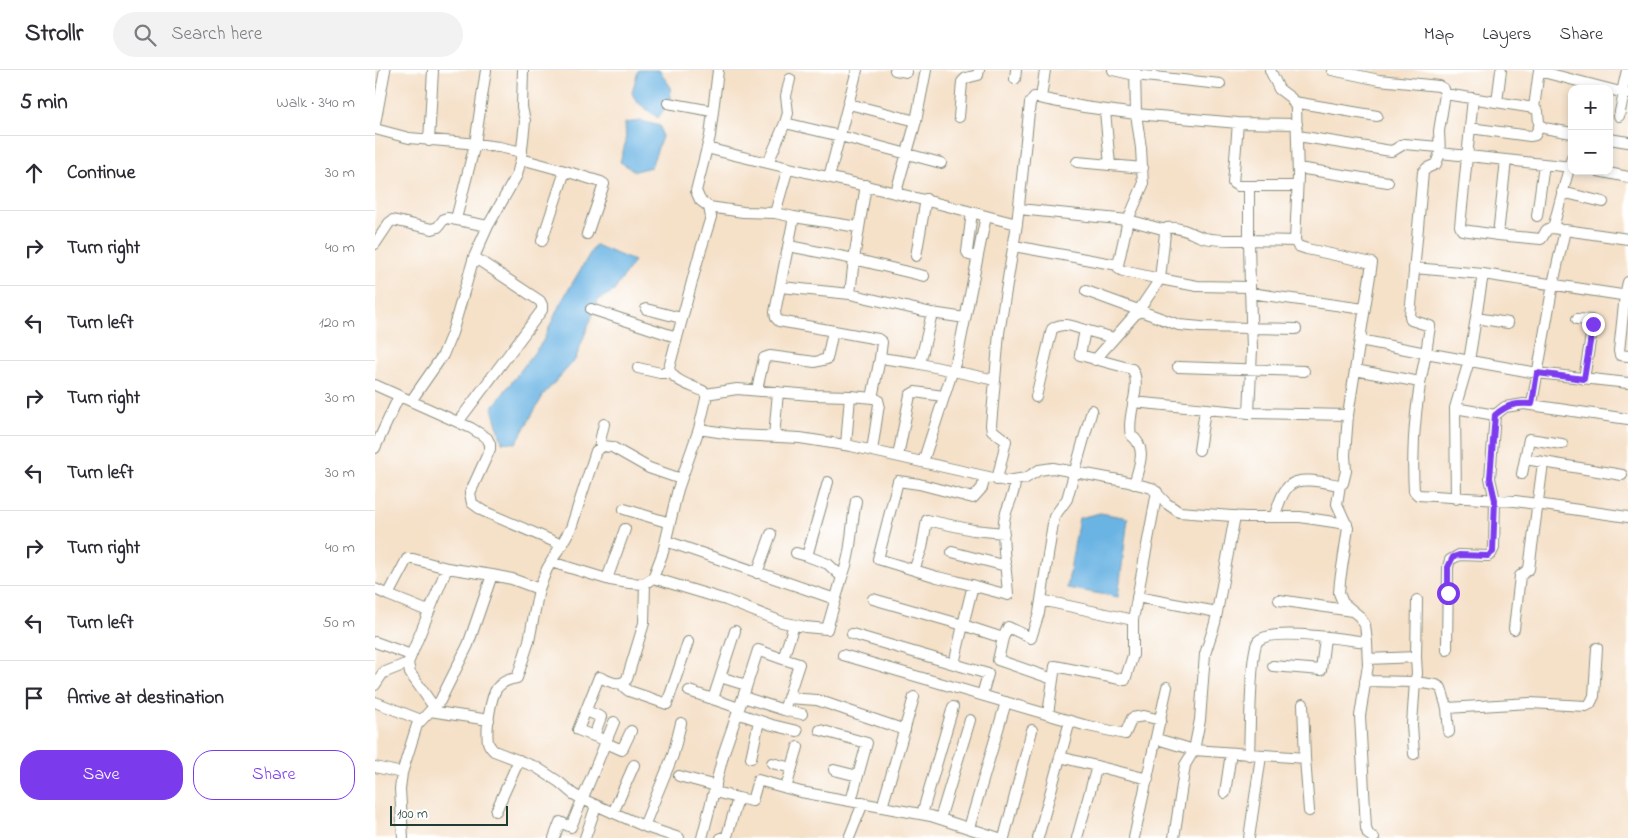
<!DOCTYPE html>
<meta charset="utf-8">
<style>
:root{--surface:#fff;--page:#f2f2f3;--text:#2b2b33;--muted:#7c7c81;--line:#e1e1e2;--accent:#7c3aed}
body{margin:0;font-family:"Indie Flower",sans-serif;background:var(--page);color:var(--text)}
.controls{position:absolute;right:15px;top:15px;display:grid;overflow:hidden;border-radius:10px;box-shadow:0 2px 8px #0003}
.controls button{width:45px;height:45px;display:grid;place-items:center;padding:0;border:0;border-bottom:1px solid var(--line);background:var(--surface);color:var(--text);font:25px sans-serif}
.scale{position:absolute;left:15px;bottom:12px;width:118px;box-sizing:border-box;padding-left:5px;border:2px solid #1f3d34;border-top:0;font-size:14px;line-height:18px;white-space:nowrap;color:#1f3d34;-webkit-text-stroke:4px #fff;paint-order:stroke}
.stop{position:absolute;width:15px;height:15px;margin:-11px;border:4px solid #7c3aed;border-radius:50%;background:#fff}
.stop.end{background:#7c3aed;border-color:#fff;box-shadow:0 1px 5px #0008}
.list{margin:0;padding:0;list-style:none}
h2{display:flex;justify-content:space-between;align-items:center;height:65px;margin:0;padding:0 20px;font-size:21px}
h2 small{font-size:16px;font-weight:400;color:var(--muted)}
.list li{display:grid;grid-template-columns:32px 1fr auto;gap:15px;align-items:center;box-sizing:border-box;height:75px;padding:0 20px;border-top:1px solid var(--line)}
.list b{display:block;font-size:19px;white-space:nowrap}
.list em{font-size:16px;font-style:normal;color:var(--muted)}
.actions{display:flex;gap:10px;padding:15px 20px}
.actions a{flex:1;padding:11px 0;border:1px solid var(--accent);border-radius:20px;text-align:center;font-size:18px;color:var(--accent)}
.actions .main{background:var(--accent);color:#fff}
.icon{flex:none;width:28px;height:28px;fill:none;stroke:currentColor;stroke-width:2;stroke-linecap:round;stroke-linejoin:round}
.map{position:relative;flex:none;width:1253px;height:768px;overflow:hidden}
header{display:flex;align-items:center;gap:30px;box-sizing:border-box;height:70px;padding:0 25px;background:var(--surface);border-bottom:1px solid var(--line)}
header strong{font-size:24px}
nav{display:flex;gap:28px;margin-inline-start:auto;font-size:18px}
.search{width:350px;height:45px;background:var(--page);display:flex;align-items:center;gap:12px;box-sizing:border-box;padding:0 18px;border-radius:28px;color:var(--muted);font-size:19px}
main{display:flex}
aside{flex:1;background:var(--surface)}
.map>svg:first-child{display:block}
.water{fill:#6bb4e3;stroke:#45788c}
.lines{fill:none;stroke-linecap:round;stroke-linejoin:round}
.minor-casing{stroke:#8a8e7e;stroke-width:12}
.minor{stroke:#fff;stroke-width:10}
.route{stroke:#7c3aed;stroke-width:6}
</style>
<header>
<strong>Strollr</strong>
<div class="search"><svg class="icon" aria-label="search" viewBox="0 0 24 24"><circle cx="10" cy="10" r="6"/><path d="M15 15l6 6"/></svg>Search here</div>
<nav><a>Map</a><a>Layers</a><a>Share</a></nav>
</header>
<main>
<aside>
<h2>5 min<small>Walk · 340 m</small></h2>
<ul class="list">
<li><svg class="icon" aria-label="ahead" viewBox="0 0 24 24"><path d="M12 20V5M6 11l6-6 6 6"/></svg><div><b>Continue</b></div><em>30 m</em></li>
<li><svg class="icon" aria-label="right" viewBox="0 0 24 24"><path d="M7 20v-9h11M14 6l5 5-5 5"/></svg><div><b>Turn right</b></div><em>40 m</em></li>
<li><svg class="icon" aria-label="left" viewBox="0 0 24 24"><path d="M17 20v-9H6M10 6l-5 5 5 5"/></svg><div><b>Turn left</b></div><em>120 m</em></li>
<li><svg class="icon" aria-label="right" viewBox="0 0 24 24"><path d="M7 20v-9h11M14 6l5 5-5 5"/></svg><div><b>Turn right</b></div><em>30 m</em></li>
<li><svg class="icon" aria-label="left" viewBox="0 0 24 24"><path d="M17 20v-9H6M10 6l-5 5 5 5"/></svg><div><b>Turn left</b></div><em>30 m</em></li>
<li><svg class="icon" aria-label="right" viewBox="0 0 24 24"><path d="M7 20v-9h11M14 6l5 5-5 5"/></svg><div><b>Turn right</b></div><em>40 m</em></li>
<li><svg class="icon" aria-label="left" viewBox="0 0 24 24"><path d="M17 20v-9H6M10 6l-5 5 5 5"/></svg><div><b>Turn left</b></div><em>50 m</em></li>
<li><svg class="icon" aria-label="arrive" viewBox="0 0 24 24"><path d="M6 21V4h12l-3 4 3 4H6"/></svg><div><b>Arrive at destination</b></div></li>
</ul>
<div class="actions"><a class="main">Save</a><a>Share</a></div>
</aside>
<div class="map">
<svg width="1253" height="768" viewBox="0 0 1253 768">
<rect width="100%" height="100%" fill="#fff"/>
<filter id="ink" filterUnits="userSpaceOnUse"><feTurbulence type="fractalNoise" baseFrequency=".02" numOctaves="2"/><feDisplacementMap in="SourceGraphic" scale="10" xChannelSelector="R" yChannelSelector="G"/><feConvolveMatrix kernelMatrix="1 2 1 2 8 2 1 2 1" color-interpolation-filters="sRGB"/></filter>
<filter id="wash" filterUnits="userSpaceOnUse"><feTurbulence type="fractalNoise" baseFrequency=".0096" numOctaves="4" result="noise"/><feDisplacementMap in="SourceGraphic" scale="20" xChannelSelector="R" yChannelSelector="G"/><feGaussianBlur stdDeviation="1.12" result="paint"/><feColorMatrix in="noise" values="0 0 0 0 0 0 0 0 0 0 0 0 0 0 0 0 0 1.4 0 .05"/><feComposite in="paint" operator="in"/></filter>
<g filter="url(#wash)">
<rect width="100%" height="100%" fill="#f5e0c8"/>
<path class="water" d="M263,0H284L295,16L296,29L283,48L261,31L257,23Z
M266,51L285,56L287,67L276,97L260,101L245,92L251,71L250,53Z
M220,175L259,191L239,221L223,230L200,290L169,324L141,373L127,372L117,338L168,271L185,234Z
M725,443L753,448L743,527L692,518L704,448Z"/>
</g>
<g filter="url(#ink)">
<g class="lines">
<defs>
<path id="minor" d="M520,0L532,2
M738,0L760,5L845,14
M760,0L761,44L766,78L768,115L753,150L743,195L744,199L748,201L785,209L790,163L792,158C806,156 818,165 830,168C844,171 860,170 874,170V116
M895,0L904,19L916,28L921,37L923,106L920,171L923,176L932,179L997,193L973,345L970,385L971,401L968,413L965,415L962,434L973,458L965,511L964,523L968,533L984,546L990,555L992,572L993,595L985,646L991,758L993,764L999,768
M957,0L1004,10L1064,16L1069,19L1070,24L1064,61L1065,83L1197,97
M1164,1L1253,24
M640,9L641,0
M1247,22L1252,0
M1070,24L1159,38L1164,0
M666,28L670,0
M1098,28L1085,156L1087,160L1123,165
M919,32L1002,46
M1122,32L1126,0
M293,33L337,41
M474,34L541,51L551,0
M1159,38L1163,41L1164,53L1169,58L1197,63
M730,41L735,95
M1244,46L1249,23
M584,47L587,12L591,8L603,5L604,0
M410,53L465,66L566,93
M863,53L858,113L863,116H922
M0,54L10,0
M1095,58L1155,66L1160,65L1165,55
M0,59L34,68L92,73L124,77L147,82
M923,66L1016,81L1019,80L1029,74L1064,77
M1234,69L1253,72
M54,71L58,0
M332,78C425,102 519,121 611,146L583,284L548,392
M1065,83L1061,94L1052,98L1048,102L1035,246L1036,250L1055,256L1051,283L1162,303L1253,313
M146,88L150,51L147,37L148,0
M1131,90L1123,165L1166,169C1171,164 1169,158 1178,158
M702,92L768,98
M393,93L410,53L413,43L411,26L415,9
M923,98L1013,112
M190,101L226,112L229,114L212,164
M1223,101L1253,107
M454,107L482,0
M521,122L541,51
M1187,122L1228,132
M334,137L368,142L400,143L419,147L400,242L401,248L404,251L503,269L507,272L505,288L541,293L620,310L616,355L617,360L631,371L622,410
M644,139L753,150L791,160
M597,142L592,182L594,185L602,187
M400,143L413,98
M611,146L642,154L655,33L659,27L709,37L761,44L863,53L922,54
M1162,146L1169,94
M419,147L483,157
M81,149L100,74L111,0
M1184,159L1178,158L1197,87
M0,174L14,153L18,150L57,159L63,157L69,149L72,148L113,156
M414,176L479,189L549,206
M639,176L743,195
M541,186L551,129
M99,187L113,156L142,105L146,89L190,101L167,171
M1039,198L1108,204
M1253,212L1250,225L1244,281L1245,285L1253,286
M406,217L475,224L557,243L545,294
M875,217L877,279L874,343L973,345
M711,221L804,255L826,257L921,259
M875,223L989,239
M475,224L479,189L491,115
M216,239L301,267
M271,239L306,248
M557,243L590,248
M1101,248L1133,253
M1202,249L1216,250L1218,253L1209,309
M710,260L739,268
M985,270L1051,283C1041,329 1036,373 1039,421L1043,425L1140,431L1253,447
M720,290L764,240L785,209L822,216L875,217L874,170L920,171
M803,297L929,301
M263,298L285,303H295
M980,300L1045,312
M620,310L624,263L642,154
M0,315L96,358L112,368L115,374V379L95,423L97,433L108,441L187,475
M382,320L389,288L395,286L440,292L452,289L458,261
M331,324L362,319L437,325L475,326L471,375
M475,326L499,328L503,330L504,334L497,381
M661,327L677,259C688,251 699,257 710,260L705,285L757,299C768,315 751,346 756,365C773,378 764,396 759,414
M497,328L505,288
M36,331L68,285L77,263L99,187L165,231L167,235V240L83,352
M758,332L874,343
M1157,334L1178,214L1190,160L1253,169
M1080,338L1094,291L1108,204L1253,226
M717,340L692,429L679,447L666,530L758,550
M1120,345L1130,337L1149,334L1253,349
M324,359L363,365L425,368L476,376L631,411L651,408L664,400L678,398L749,411L777,418L791,433L804,442L870,447H925L972,454
M399,367L403,322
M226,377L225,371L229,354
M0,378L24,326
M824,380L830,340
M523,386L535,325L540,322L568,326
M1150,389L1247,405
M1147,404L1154,369L1187,374
M610,407L607,418L598,428L544,414L523,411L503,489L562,507L581,511L633,525C632,502 626,474 629,451C631,436 641,424 640,410
M249,439L295,453
M860,446L840,553L830,584L825,650L819,680L930,688L934,741
M899,447C903,438 906,422 915,415C926,406 951,413 965,415
M291,471L460,529
M577,482L631,496
M421,483L432,486
M176,492L235,510L254,513L269,514L278,508L288,482L303,419L324,359L331,329V324L328,321C317,316 297,311 294,298L323,189L336,147L334,137L325,130L321,121L335,66L343,0
M539,500L547,478L552,450L598,460L629,463
M382,503L396,464
M467,507C477,483 476,456 481,431
M278,508L351,530L407,552L430,557L452,559L467,507L453,494L432,486L453,412
M232,509L250,459
M0,519L13,525
M762,527L842,542
M498,529L588,555L598,515
M904,530L977,541
M53,541L13,525L32,489H38L72,498L117,505
M1139,559L1145,506L1154,499L1168,393
M477,564L579,594
M628,568L633,557L656,568L664,543L666,530
M0,572L36,585
M1072,580L1073,497L1075,490L1084,485L1113,486L1116,484L1119,478L1120,430L1115,408L1120,345L1080,338L1081,429
M468,585L709,655L750,664L757,648L769,646L786,650
M1041,587L1042,530
M993,589L1041,587L1042,604L1040,612L1061,615L1066,618L1072,638L1074,662
M898,596L946,600L950,568
M345,607L371,615
M990,611L1040,612L1037,654L1039,684
M248,614L249,617L254,621L292,634L313,572
M0,615L8,603L33,593
M314,621L364,638
M607,625L613,604L579,594L588,555L628,568L623,590L678,609
M368,627L383,580L408,589
M413,628L442,630L530,660
M338,629L360,561
M0,632L46,650
M928,634L930,688
M59,637L35,603L33,593L72,498
M1072,638L1155,633L1211,636L1215,634L1219,626L1222,578
M409,640L427,644
M55,641L65,631L93,575L117,505L137,509L164,519
M211,641L226,647L219,666
M362,643L397,655L422,661
M673,644L680,596L750,610L758,585V550L782,422
M445,660L492,673L476,731
M782,669L819,680L810,695L799,768
M232,671L203,660L224,607C234,611 245,618 252,609L269,553L270,513
M231,673L247,680L256,661
M874,685C875,668 875,580 883,571C896,557 973,570 992,572
M685,687L773,709
M376,688L384,651
M397,693L417,698
M0,697L27,703L25,719L28,768
M459,700L483,706
M27,703L42,655L55,641L114,650
M304,706L341,716
M411,718L423,677
M340,722L363,728
M850,723L856,683
M507,737L539,627
M121,741L144,690
M238,743L259,695
M547,744L578,637
M565,749L595,650
M269,756L298,685L306,653
M594,758L631,632
M179,768L185,752L196,757L239,652
M210,768L221,736
M304,768L271,757L207,729L198,724L184,712L161,697L119,681C116,678 114,676 113,672C111,660 115,628 122,618C127,612 134,609 142,608L154,571L164,519L172,499L196,458L221,381L228,376L237,377L274,398L306,409
M327,768L349,682L368,627L409,640L424,594L408,589L419,555
M346,768L352,766L363,728L377,731L383,710L426,722L556,746L624,768
M474,768L488,733
M629,768L657,660
M663,768L695,651
M702,768L722,696
M759,768L792,617
M874,768L886,686"/>
</defs>
<use href="#minor" class="minor-casing"/>
<use href="#minor" class="minor"/>
</g>
</g>
<g class="lines" filter="url(#ink)">
<path class="route" d="M1073,523V497L1078,487L1084,485L1113,486L1118,482L1120,430L1115,408L1120,345C1133,334 1141,333 1157,334L1162,303L1209,309L1218,254"/>
</g>
</svg>
<div class="controls">
<button>+</button>
<button>−</button>
</div>
<div class="scale">100 m</div>
<div class="stop" style="left:1073px;top:523px"></div>
<div class="stop end" style="left:1218px;top:254px"></div>
</div>
</main>
